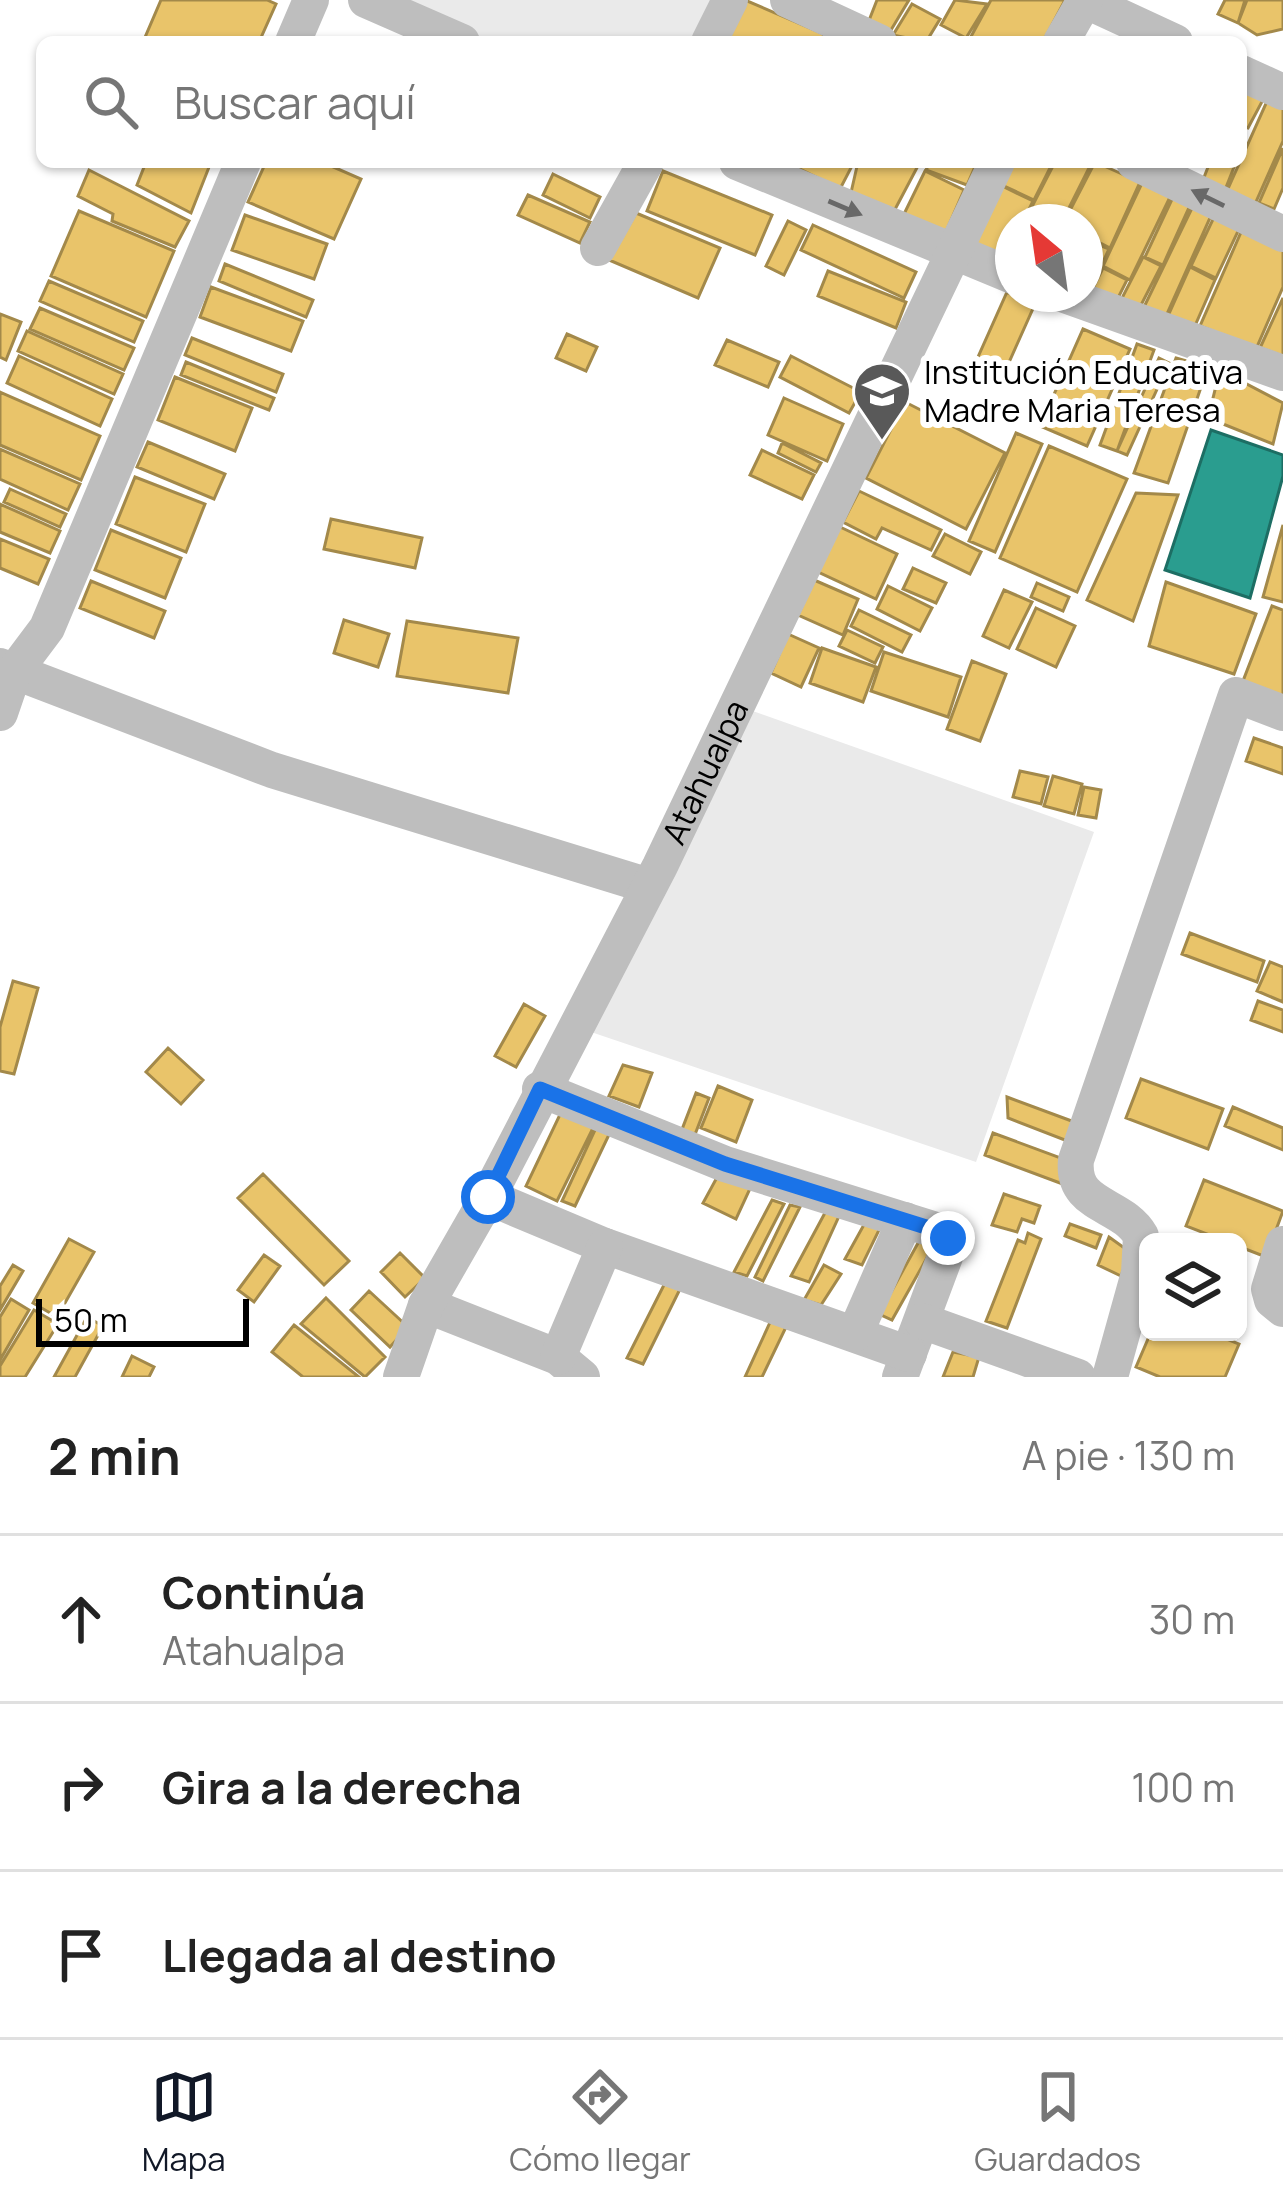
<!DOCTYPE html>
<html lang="es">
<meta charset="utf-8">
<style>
:root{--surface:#fff;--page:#f2f2f2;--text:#222;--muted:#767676;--line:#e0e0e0;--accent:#111827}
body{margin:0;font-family:Manrope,sans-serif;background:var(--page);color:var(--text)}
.controls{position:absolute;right:36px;bottom:36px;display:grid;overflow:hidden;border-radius:18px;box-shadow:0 3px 9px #0004}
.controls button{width:108px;height:108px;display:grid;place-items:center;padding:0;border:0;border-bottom:3px solid var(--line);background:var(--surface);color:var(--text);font:60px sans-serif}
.compass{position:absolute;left:995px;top:204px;width:108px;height:108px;border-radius:50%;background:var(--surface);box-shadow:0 3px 9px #0004;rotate:331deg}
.scale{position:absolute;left:36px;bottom:30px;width:213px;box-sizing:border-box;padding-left:12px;border:6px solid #000;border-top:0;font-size:33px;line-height:42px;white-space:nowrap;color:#000;-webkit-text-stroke:9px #fff;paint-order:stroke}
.stop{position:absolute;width:36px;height:36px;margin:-27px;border:9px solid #1a73e8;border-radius:50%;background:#fff}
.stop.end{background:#1a73e8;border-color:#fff;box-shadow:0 3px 12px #0008}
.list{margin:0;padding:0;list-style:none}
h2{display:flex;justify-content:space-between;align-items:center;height:156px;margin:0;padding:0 48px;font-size:51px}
h2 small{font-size:39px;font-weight:400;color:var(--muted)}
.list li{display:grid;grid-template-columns:78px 1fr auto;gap:36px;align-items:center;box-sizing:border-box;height:168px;padding:0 48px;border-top:3px solid var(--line)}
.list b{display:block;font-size:45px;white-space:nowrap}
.list p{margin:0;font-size:39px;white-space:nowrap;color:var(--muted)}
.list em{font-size:39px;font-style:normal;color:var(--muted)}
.icon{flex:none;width:66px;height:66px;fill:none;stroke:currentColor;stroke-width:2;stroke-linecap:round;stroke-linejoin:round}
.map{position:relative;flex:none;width:1283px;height:1377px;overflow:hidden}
.search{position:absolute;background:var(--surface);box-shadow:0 3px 9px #0004;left:36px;right:36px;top:36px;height:132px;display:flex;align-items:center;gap:30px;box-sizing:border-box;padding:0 42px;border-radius:18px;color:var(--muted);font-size:45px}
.sheet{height:660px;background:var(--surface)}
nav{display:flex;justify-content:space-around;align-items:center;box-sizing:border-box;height:168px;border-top:3px solid var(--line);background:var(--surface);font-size:33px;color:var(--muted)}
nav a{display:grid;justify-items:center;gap:6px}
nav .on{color:var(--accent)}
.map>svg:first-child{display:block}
.green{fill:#eaeaea}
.homes{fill:#e9c46a;stroke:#a3894a;stroke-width:3}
.schools{fill:#2a9d8f;stroke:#1d6e64;stroke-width:3}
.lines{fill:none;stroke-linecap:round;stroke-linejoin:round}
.minor{stroke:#bebebe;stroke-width:36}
.oneway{fill:#686868}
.route{stroke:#1a73e8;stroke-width:15}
.labels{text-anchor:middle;stroke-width:12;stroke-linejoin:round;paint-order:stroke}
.poi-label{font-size:33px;fill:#000;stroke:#fff;text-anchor:start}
.street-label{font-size:33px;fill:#000;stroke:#fff}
</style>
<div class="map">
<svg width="1283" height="1377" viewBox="0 0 1283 1377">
<rect width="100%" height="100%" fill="#fff"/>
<path class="green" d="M366,0H730L709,42H462Z
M750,710L1094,832L976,1162L591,1032Z"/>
<path class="homes" d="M161,0H267L276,4L259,42H143Z
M745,0L824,34L821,42L729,38Z
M877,0H909L888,35L868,23Z
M955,0L987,4L966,38L941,25Z
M991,0H1065L1043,42H968Z
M1225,0H1245L1238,23L1218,14Z
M1247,0H1283V29L1257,35L1238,23Z
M912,4L940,19L926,42L893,35Z
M1252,70L1273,81L1248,128L1241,126V95Z
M1276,81L1283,85V141L1255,204L1227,191Z
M1283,148V188L1274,209L1259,203Z
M146,162H211L191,213L137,185Z
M266,162H322L361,179L334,239L248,202Z
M786,162H854L840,189Z
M858,162H920L892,215L850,197Z
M930,162H977L967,185L926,170Z
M1013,162H1053L1034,200L1002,185Z
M1055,162H1092L1062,222H1024Z
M1095,162L1140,182L1110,248L1085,235V222H1064Z
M1210,162H1236L1225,190L1203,180Z
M89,170L189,221L175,247L112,221L113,214L78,196Z
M663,171L772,215L755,255L647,211Z
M925,171L964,190L945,234L904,214Z
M553,174L600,197L590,218L543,195Z
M1142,183L1171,195L1130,280L1103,266Z
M1000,185L1033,201L1023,222H1013V240L1003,259L969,246Z
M528,195L590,222L580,243L518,215Z
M1174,195L1191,203L1163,265L1145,257Z
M1194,204L1213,211L1166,316L1144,307Z
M79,211L174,251L146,317L51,276Z
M636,213L720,248L698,298L609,260Z
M245,215L327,244L314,279L232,250Z
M1215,215L1240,227L1216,278L1191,266Z
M788,221L806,230L784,275L766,266Z
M813,225L916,272L904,298L801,250Z
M1242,230L1283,249V287L1256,349L1200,326Z
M1085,239L1109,249L1090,290L1085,289Z
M1143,257L1161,266L1139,309L1121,300Z
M225,264L313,300L306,317L219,281Z
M1190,267L1215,280L1194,328L1168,316Z
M1103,268L1127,280L1117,300L1091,292Z
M828,271L906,302L896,328L818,296Z
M49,281L143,321L134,342L40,301Z
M211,287L303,321L291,351L200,317Z
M1007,292L1035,304L1002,378L974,366Z
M1283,298V356L1260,348Z
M40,308L134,348L124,370L30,329Z
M0,314L21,322L6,360L0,357Z
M1083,329L1130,349L1087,446L1040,426Z
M27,331L123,374L114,394L18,351Z
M567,334L597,347L586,371L556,358Z
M192,338L283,374L276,392L185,355Z
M727,340L779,362L768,387L715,365Z
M1137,344L1154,350L1117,451L1100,445Z
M19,356L112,399L100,426L7,383Z
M791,356L861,392L849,413L780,377Z
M1159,358L1169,363L1127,455L1117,451Z
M1176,358L1208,367L1168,483L1134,473Z
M186,362L274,398L269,410L181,375Z
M1220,370L1283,403L1273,444L1208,418Z
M175,377L252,408L235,451L158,420Z
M0,392L100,436L81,480L0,445Z
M784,398L843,424L827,461L768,435Z
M905,402L1005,453L966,529L866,478Z
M1016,433L1042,444L995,552L969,541Z
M148,442L225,474L214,499L137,467Z
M782,443L821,463L816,472L778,453Z
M1049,446L1127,479L1077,592L1000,558Z
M0,449L80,484L68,510L0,479Z
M762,450L814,475L802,499L750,475Z
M135,477L205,504L186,552L116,524Z
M10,489L66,514L60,527L4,502Z
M859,491L941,530L931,550L882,528L876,539L843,522Z
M1136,493L1178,495L1133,621L1087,600Z
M0,504L60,531L50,553L0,532Z
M331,519L422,538L415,568L324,549Z
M1283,525V602L1263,597Z
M838,526L897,554L876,599L816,571Z
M111,530L181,558L165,598L95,570Z
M945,534L981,552L970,574L933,556Z
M0,539L49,559L38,584L0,568Z
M913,568L946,583L936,603L903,589Z
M814,580L858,599L843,635L798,615Z
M91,581L165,611L154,638L80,608Z
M1166,582L1256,614L1234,674L1149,646Z
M1037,583L1069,597L1063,611L1031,597Z
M888,586L932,608L920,631L877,609Z
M1004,590L1032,602L1009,648L983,636Z
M1272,606L1283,610V697L1243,681Z
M1036,608L1075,626L1056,667L1017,649Z
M859,610L911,635L902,652L851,626Z
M344,620L389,634L378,667L334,653Z
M407,621L518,638L508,693L397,676Z
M847,630L883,647L875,663L839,646Z
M788,634L819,648L801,687L771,673Z
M822,648L876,667L863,702L810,683Z
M884,652L961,677L948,717L871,691Z
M972,661L1006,674L980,741L947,729Z
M1254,738L1283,748V774L1246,761Z
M1020,771L1048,777L1041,804L1013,797Z
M1053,776L1082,784L1074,814L1044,806Z
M1084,787L1101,790L1096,818L1078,815Z
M1190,933L1264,961L1257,982L1182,954Z
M1270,962L1283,967V1002L1257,991Z
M13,981L38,988L14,1074L0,1071V1027Z
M1258,1001L1283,1010V1032L1251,1020Z
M524,1004L545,1016L516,1067L495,1056Z
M168,1048L203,1080L181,1104L146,1072Z
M623,1065L652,1073L639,1107L609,1096Z
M1141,1079L1223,1109L1208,1149L1126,1118Z
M718,1086L752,1100L736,1142L701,1128Z
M696,1093L709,1098L694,1137L681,1132Z
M1007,1097L1077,1123L1070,1142L1008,1118Z
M564,1106L598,1118L557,1201L526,1186Z
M1233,1107L1283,1128V1150L1225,1126Z
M601,1117L615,1122L575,1206L562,1201Z
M993,1133L1069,1161L1060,1183L985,1155Z
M721,1170L754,1180L736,1219L703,1203Z
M263,1174L349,1261L324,1285L238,1198Z
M1204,1180L1283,1211L1266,1257L1186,1226Z
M1004,1194L1040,1206L1034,1223L1022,1219L1017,1232L992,1225Z
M833,1198L845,1203L809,1282L791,1276Z
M772,1200L784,1204L747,1276L734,1272Z
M790,1205L800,1207L763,1281L755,1277Z
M866,1221L881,1226L862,1265L845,1259Z
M1070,1224L1101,1235L1096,1248L1065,1236Z
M1028,1233L1041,1239L1007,1328L986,1321L1018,1240L1025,1243Z
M923,1234L937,1240L892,1320L879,1314Z
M1109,1237L1130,1252L1121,1276L1098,1265Z
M69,1239L94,1252L57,1317L33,1303Z
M400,1253L425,1278L405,1297L381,1272Z
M264,1255L280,1266L254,1302L238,1290Z
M13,1265L23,1271L0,1310V1286Z
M824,1265L841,1274L821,1305L804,1300Z
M668,1277L684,1281L643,1364L627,1358Z
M369,1291L408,1327L390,1347L351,1310Z
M326,1298L385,1357L365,1377L301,1324Z
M11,1299L29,1310L0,1360V1317Z
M34,1310L58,1324L25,1377H0V1366Z
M87,1317L103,1326L75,1377H54Z
M772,1318L787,1325L762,1377H745Z
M294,1325L359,1377H303L272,1352Z
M1151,1332H1210L1239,1344L1225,1377H1160L1136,1367Z
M953,1352L979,1357L973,1377H943Z
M132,1356L154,1367L149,1377H122Z"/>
<path class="schools" d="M1211,430L1283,455V476L1250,598L1165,570Z"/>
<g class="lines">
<g class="minor">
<path d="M366,0L462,42"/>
<path d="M788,0L879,42"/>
<path d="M1084,0L1175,42"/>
<path d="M293,42L311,0"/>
<path d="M709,42L730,0"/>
<path d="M1061,42L1085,0"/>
<path d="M1241,73L1283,92"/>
<path d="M737,162L1013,276"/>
<path d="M1134,162L1283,234"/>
<path d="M598,248L646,162"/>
<path d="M1062,294L1283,373"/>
<path d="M0,666L272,770L649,886"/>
<path d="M0,713L14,672L47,628L243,162"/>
<path d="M540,1089L725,1164L942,1232L949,1246L900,1377"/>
<path d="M488,1197L605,1246L909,1354"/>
<path d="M1283,1244L1269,1289L1272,1300L1283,1309"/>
<path d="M426,1305L558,1357L582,1377"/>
<path d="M922,1321L1078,1377"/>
<path d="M855,1334L905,1220"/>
<path d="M558,1357L605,1246"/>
<path id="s1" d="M401,1377L426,1305L488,1197L660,866L997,162"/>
<path d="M1110,1377L1139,1273L1141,1236C1122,1202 1071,1208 1076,1160L1236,695L1283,713"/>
</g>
</g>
<defs><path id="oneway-solid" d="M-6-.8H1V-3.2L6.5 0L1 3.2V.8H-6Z" transform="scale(3)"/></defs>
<g class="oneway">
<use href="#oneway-solid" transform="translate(1208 198) rotate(-154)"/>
<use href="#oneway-solid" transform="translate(845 208) rotate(23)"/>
</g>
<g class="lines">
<path class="route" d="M488,1197L540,1089L725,1164L942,1232L948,1238"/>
</g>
<defs>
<symbol id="school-pin" viewBox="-11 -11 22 30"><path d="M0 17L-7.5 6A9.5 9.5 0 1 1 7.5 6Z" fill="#595959" stroke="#fff"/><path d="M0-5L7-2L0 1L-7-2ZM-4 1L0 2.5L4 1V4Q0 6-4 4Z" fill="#fff"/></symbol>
</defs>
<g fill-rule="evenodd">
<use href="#school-pin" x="849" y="358" width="66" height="90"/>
</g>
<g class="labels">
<g class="poi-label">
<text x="924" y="384">Institución Educativa<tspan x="924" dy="38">Madre Maria Teresa</tspan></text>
</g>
<g class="street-label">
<text dy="12" stroke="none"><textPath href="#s1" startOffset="678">Atahualpa</textPath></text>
</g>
</g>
</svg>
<div class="controls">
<button><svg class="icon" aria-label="layers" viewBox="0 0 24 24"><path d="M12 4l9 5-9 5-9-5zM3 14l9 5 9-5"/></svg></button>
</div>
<svg class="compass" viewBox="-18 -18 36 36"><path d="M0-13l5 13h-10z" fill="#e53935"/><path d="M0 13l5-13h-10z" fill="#767676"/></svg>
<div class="scale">50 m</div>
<div class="stop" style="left:488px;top:1197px"></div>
<div class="stop end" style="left:948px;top:1238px"></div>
<div class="search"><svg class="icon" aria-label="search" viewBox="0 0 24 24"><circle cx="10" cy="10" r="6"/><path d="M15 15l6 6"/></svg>Buscar aquí</div>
</div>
<section class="sheet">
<h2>2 min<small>A pie · 130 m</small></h2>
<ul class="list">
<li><svg class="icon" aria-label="ahead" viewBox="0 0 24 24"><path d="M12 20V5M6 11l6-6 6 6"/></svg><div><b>Continúa</b><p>Atahualpa</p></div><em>30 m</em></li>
<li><svg class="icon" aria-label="right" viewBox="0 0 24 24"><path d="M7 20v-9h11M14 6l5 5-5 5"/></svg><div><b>Gira a la derecha</b></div><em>100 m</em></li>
<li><svg class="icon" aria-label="arrive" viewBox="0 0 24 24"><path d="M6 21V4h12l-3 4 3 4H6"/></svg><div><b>Llegada al destino</b></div></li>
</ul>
</section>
<nav>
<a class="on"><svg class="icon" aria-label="map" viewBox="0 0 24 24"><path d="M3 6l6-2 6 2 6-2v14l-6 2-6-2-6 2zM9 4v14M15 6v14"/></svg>Mapa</a>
<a><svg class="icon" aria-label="directions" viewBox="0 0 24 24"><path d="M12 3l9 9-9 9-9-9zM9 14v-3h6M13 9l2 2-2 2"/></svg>Cómo llegar</a>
<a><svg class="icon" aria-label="saved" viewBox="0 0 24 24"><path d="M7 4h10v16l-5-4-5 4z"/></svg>Guardados</a>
</nav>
